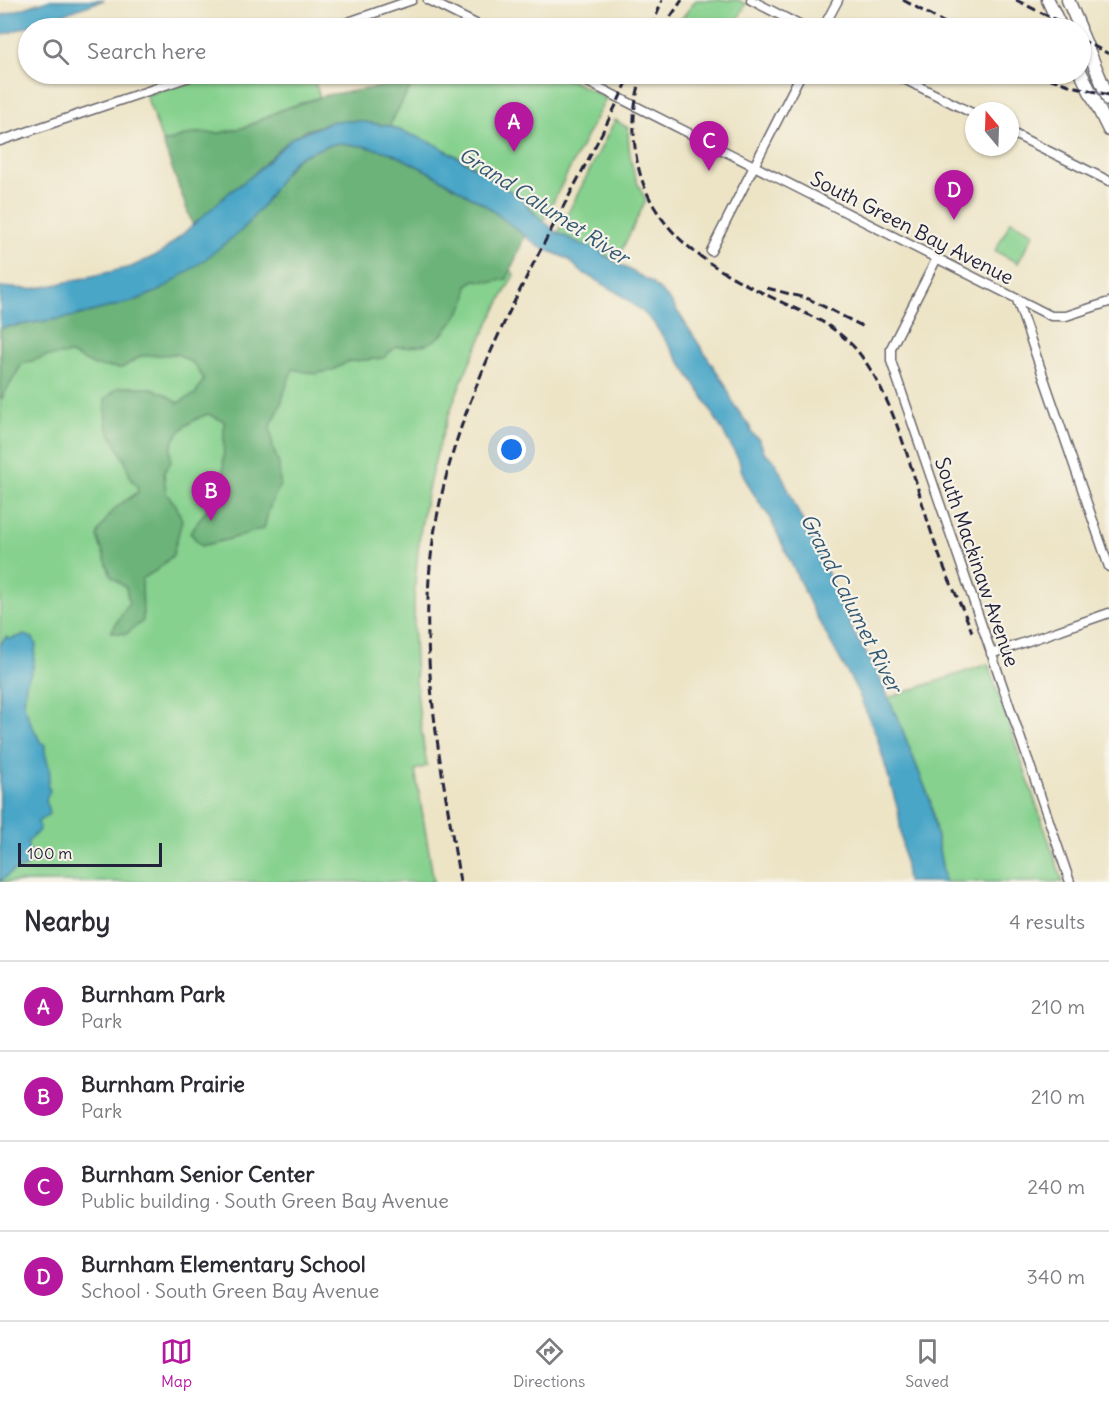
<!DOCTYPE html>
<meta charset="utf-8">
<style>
:root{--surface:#fff;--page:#f2f2f3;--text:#2b2b33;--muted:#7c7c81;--line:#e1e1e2;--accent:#b5179e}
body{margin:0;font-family:Delius,sans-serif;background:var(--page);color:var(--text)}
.compass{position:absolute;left:965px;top:102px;width:54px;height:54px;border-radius:50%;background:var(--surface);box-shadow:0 2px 4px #0004;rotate:341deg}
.scale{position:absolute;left:18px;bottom:15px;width:144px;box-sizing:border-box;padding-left:6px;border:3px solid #22223b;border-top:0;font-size:16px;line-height:21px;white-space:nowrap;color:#22223b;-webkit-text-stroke:4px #f7f3e8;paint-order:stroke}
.you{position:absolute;left:512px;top:450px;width:21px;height:21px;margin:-15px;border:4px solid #fff;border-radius:50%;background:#1a73e8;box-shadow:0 0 0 9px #1a73e833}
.badge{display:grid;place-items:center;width:39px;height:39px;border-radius:50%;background:var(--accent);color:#fff;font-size:20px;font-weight:700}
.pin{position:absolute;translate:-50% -50px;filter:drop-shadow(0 2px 3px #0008)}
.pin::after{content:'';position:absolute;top:32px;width:21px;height:18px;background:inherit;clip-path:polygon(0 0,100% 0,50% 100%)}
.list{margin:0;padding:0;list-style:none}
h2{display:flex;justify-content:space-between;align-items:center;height:78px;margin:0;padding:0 24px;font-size:26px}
h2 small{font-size:20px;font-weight:400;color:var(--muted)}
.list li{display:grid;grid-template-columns:39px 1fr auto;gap:18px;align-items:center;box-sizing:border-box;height:90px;padding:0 24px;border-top:2px solid var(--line)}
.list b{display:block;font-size:22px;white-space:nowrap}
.list p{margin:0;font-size:20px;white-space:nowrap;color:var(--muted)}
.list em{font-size:20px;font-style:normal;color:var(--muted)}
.icon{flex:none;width:33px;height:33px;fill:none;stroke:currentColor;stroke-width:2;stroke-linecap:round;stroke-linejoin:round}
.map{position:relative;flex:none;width:1109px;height:882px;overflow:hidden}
.search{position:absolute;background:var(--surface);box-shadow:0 2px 4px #0004;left:18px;right:18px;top:18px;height:66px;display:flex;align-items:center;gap:15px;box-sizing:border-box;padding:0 21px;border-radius:33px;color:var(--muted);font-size:22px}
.sheet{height:438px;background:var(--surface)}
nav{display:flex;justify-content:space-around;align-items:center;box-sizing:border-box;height:84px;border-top:2px solid var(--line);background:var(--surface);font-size:16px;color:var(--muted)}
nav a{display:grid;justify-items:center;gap:3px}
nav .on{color:var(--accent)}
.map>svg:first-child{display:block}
.green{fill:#86d18e;stroke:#547a64;stroke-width:1.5}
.forest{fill:#6cb379;stroke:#476a5a;stroke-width:1.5}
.water{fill:#48a6c7;stroke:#356481;stroke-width:1.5}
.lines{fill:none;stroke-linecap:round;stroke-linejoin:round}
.street-casing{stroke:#69666c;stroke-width:11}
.secondary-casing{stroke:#69666c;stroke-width:15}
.street{stroke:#fff;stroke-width:8}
.secondary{stroke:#fff;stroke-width:12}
.rail{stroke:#22223b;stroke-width:3;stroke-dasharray:9 4.5;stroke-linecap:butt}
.labels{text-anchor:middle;stroke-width:4.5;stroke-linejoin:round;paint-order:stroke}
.street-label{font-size:20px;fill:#22223b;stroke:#f7f3e8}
.water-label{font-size:21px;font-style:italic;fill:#315773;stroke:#f7f3e8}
</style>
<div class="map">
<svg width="1109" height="882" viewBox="0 0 1109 882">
<rect width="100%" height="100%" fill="#f7f3e8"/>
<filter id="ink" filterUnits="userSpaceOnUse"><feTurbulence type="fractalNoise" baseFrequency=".0167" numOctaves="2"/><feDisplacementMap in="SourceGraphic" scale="12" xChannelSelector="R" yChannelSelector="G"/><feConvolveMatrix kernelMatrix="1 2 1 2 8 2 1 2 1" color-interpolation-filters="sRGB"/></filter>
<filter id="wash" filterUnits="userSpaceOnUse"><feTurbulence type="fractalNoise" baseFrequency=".008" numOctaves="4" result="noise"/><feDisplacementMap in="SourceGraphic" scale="24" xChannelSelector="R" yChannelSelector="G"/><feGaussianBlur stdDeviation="1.35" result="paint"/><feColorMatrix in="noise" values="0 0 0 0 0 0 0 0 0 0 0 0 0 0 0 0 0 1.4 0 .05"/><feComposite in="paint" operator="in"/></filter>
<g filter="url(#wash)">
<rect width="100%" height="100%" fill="#ede4c6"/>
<path class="green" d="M696,0H738L746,4L733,28H674Z
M210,74H312L320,97L281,110L246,127L220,133H194L163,143L146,95Z
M418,74H558L606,98L543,221C535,213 528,205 519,198C480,166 436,143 389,126Z
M615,120L628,128C628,153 633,178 646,200L616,262L598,249L581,244L558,233Z
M1011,221L1034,233L1018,263L995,251Z
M508,264L514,275C495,311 475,347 460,385C409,513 404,632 427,766L415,770L434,882H0V329Z
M988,664L1063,882H945L930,800L900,724L888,698Z"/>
<path class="forest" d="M417,74L389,126L359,121H334L304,131L282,146L252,176L230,192L193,226L163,143L194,133H220L246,127L281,110L327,95L375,88Z
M340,143L363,146L392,153L431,173L485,205L525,235L507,279L492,282L475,280L467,285C469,299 464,305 457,316C440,342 428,348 396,347L383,358L347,362L333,370L315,374L293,369C283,389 283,408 270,426L273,448L279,464L280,485L270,506L264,528L230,539L201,546L190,533L223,487L224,421L208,414C186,422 167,437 171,462L164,472L166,493L176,505L182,520L173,555L157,570L142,579L143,621L126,634L111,632L129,602L126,588L111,576L97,536C102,524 108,515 118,506C124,500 133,498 138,491L137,485L131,480L126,463L106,425L105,399L119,387C143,386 160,387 178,403L195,394L204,379L194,364L178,354L141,356L122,368L95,366L71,354L47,356L22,364L2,398H0V328L71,317L134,301L161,290L277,183L297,158L326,146Z"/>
<path class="water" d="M48,0H104L0,36V16Z
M334,121H359L389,126L435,144L488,175L521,199L531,210L556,232L581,244L598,249L605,256L651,282L670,300L725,384L734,405L750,427L751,432L760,441L764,452L773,459L782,475L799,514L813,539L854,633L876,670L900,724L930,800L945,882H907L898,810L877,737L857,690L814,612L769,516C759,503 740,475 739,460L701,393L653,322L643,312L618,293L580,271L568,259L538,246L485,205L431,173L392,153L363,146L340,143L326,146L297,158L287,169L264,204L242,230L203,261L161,290L134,301L71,317L0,328V287L30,289L50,286L131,267L161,253L230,192L252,176L293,137Z
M24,635L33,638L36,645L33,668L26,684L24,705L30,721L41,743L45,744C43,759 55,770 47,785L50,790L46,800L49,814L38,822L40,829L27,843L31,855L27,867L13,871L0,882V645L6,637L10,639Z"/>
</g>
<g filter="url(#ink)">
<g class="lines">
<defs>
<path id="street" d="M428,0L484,28
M751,0L805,28
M331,28L412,0
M823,28L838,0
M572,74L1051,316H1066L1109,302
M894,74L974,114
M1010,132L1109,181
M0,141L198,74
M711,251L801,74
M937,258L891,348V361L1070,882
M1017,300L1109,567
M991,654L1109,613"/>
<path id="secondary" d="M1048,0L1061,28
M1068,0L1080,28
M1080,30L1109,100
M1080,71L1109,130"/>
</defs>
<use href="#street" class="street-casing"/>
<use href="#secondary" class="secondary-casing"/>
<use href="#street" class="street"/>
<use href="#secondary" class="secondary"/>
<path class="rail" d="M903,0L954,28
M1016,0L1072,28
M652,28L662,0
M663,28L682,0
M1080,39L1109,54
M643,74C633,99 632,128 636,155C651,252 745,283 821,321C835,330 849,340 859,353C899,404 916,491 938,552C948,580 962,605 972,632
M1036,74L1072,86L1109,95
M767,288L809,299L864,327
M460,882C445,788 425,694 428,598C434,405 552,243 631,74"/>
</g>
</g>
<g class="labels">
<g class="street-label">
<text transform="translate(912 228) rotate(27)" y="7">South Green Bay Avenue</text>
<text transform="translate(977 562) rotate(71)" y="7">South Mackinaw Avenue</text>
</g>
<g class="water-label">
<text transform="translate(544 206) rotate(33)" y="7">Grand Calumet River</text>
<text transform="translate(851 603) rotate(63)" y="7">Grand Calumet River</text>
</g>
</g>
</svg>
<svg class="compass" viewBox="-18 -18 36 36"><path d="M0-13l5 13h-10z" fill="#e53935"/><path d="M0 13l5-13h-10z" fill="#7c7c81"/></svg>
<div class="scale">100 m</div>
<div class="you"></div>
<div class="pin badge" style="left:514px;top:152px">A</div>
<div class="pin badge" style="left:211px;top:521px">B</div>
<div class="pin badge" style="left:709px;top:171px">C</div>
<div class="pin badge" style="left:954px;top:220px">D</div>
<div class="search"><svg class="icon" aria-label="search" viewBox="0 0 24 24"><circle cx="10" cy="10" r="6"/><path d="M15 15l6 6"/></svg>Search here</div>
</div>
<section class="sheet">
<h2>Nearby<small>4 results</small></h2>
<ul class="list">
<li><span class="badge">A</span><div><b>Burnham Park</b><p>Park</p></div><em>210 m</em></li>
<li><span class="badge">B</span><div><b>Burnham Prairie</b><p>Park</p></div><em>210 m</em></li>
<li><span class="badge">C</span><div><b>Burnham Senior Center</b><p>Public building · South Green Bay Avenue</p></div><em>240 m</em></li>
<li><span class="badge">D</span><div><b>Burnham Elementary School</b><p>School · South Green Bay Avenue</p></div><em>340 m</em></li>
</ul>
</section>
<nav>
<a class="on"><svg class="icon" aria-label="map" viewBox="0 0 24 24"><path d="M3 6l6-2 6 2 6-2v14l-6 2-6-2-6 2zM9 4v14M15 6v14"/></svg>Map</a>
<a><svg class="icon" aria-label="directions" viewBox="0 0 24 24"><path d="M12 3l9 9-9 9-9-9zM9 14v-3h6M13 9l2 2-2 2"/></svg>Directions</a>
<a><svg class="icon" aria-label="saved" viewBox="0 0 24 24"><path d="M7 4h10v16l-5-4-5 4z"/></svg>Saved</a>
</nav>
